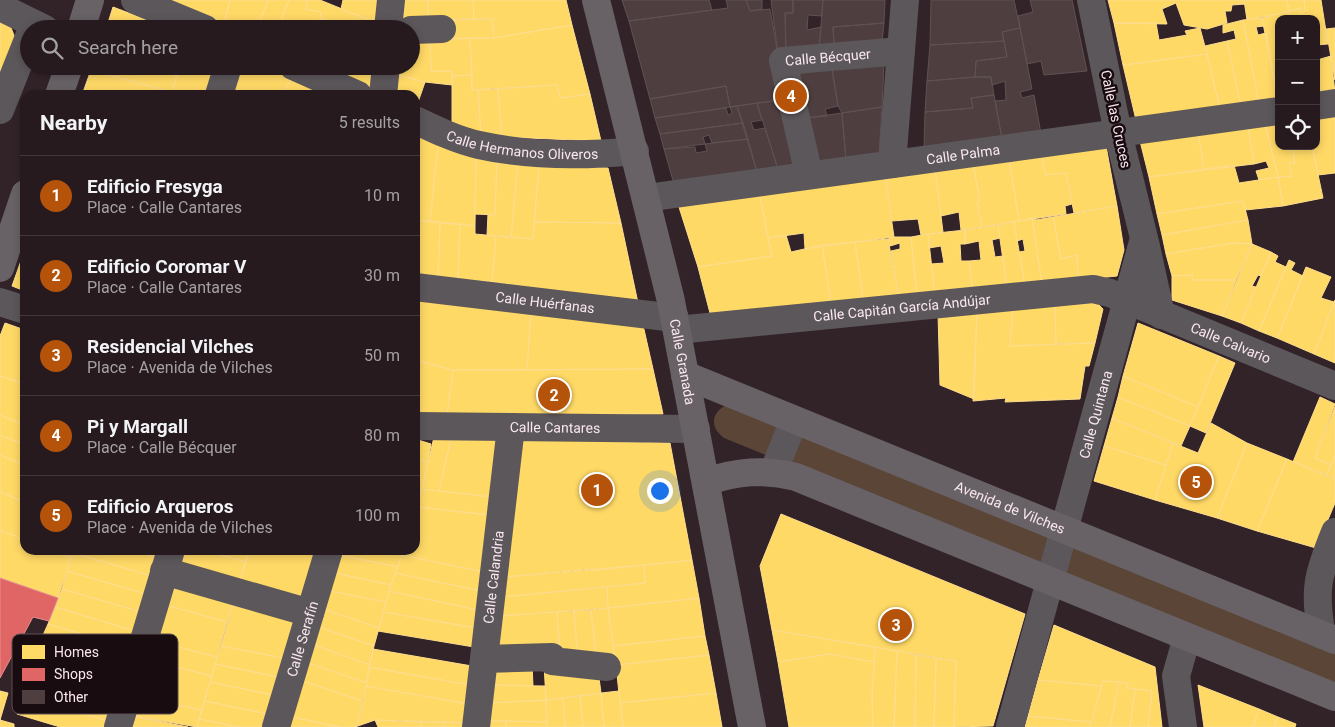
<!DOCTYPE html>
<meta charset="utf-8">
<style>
:root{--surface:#261a1e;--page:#32272b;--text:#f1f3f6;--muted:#a4a1a4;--line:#42383c;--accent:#b45309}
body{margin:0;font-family:Roboto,sans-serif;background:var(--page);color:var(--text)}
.controls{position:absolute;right:15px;top:15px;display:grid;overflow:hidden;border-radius:10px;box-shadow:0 2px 8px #0003}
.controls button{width:45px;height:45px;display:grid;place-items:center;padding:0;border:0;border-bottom:1px solid var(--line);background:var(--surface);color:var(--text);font:25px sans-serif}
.you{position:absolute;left:659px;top:490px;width:18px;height:18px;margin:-12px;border:4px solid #fff;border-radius:50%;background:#1a73e8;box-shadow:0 0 0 8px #1a73e833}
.badge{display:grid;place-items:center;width:32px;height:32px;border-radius:50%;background:var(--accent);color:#fff;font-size:16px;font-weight:700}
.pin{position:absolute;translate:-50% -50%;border:2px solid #fff;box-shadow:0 1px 5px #0006}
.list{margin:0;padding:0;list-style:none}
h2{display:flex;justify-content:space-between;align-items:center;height:65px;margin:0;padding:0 20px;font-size:21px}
h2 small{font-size:16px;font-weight:400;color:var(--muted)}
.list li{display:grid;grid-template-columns:32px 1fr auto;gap:15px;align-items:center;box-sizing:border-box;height:80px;padding:0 20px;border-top:1px solid var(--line)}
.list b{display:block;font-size:19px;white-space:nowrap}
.list p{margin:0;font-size:16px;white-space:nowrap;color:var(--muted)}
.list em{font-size:16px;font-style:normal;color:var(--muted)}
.icon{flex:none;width:28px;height:28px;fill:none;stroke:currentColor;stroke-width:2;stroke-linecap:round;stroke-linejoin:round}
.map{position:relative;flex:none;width:1335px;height:727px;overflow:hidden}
.search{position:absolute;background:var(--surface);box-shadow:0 2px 8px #0003;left:20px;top:20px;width:400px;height:55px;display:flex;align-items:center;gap:12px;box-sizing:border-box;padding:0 18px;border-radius:28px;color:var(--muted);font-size:19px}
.panel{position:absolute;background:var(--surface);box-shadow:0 2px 8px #0003;left:20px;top:90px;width:400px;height:465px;border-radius:15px}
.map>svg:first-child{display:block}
.green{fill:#5a4536}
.homes{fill:#ffd966;stroke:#fedd8e}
.shops{fill:#e06666;stroke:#e88d8e}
.building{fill:#4e3e3f;stroke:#5f5253}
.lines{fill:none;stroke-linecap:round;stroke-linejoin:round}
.street{stroke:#5c575b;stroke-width:28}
.secondary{stroke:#686266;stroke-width:28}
.labels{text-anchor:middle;stroke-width:5;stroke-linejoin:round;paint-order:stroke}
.street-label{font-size:14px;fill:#fae7ed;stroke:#180c10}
.key{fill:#180c10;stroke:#5c4e52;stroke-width:1}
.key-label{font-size:14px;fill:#fae7ed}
</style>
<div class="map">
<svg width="1335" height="727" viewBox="0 0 1335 727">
<rect width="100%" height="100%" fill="#322328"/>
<path class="green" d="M728,404L1335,650V688L724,438C709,427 711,412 728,404Z"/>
<path class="homes" d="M169,0H230L224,24Z
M230,0H268L257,29H235L224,24Z
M268,0H289L278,29H257Z
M289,0H308L306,9L321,12L320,19L339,23L338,29H278Z
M308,0H320L379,24V29H338L339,23L320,19L321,12L306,9Z
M343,0H381L379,24L341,9Z
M400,0H428V20L398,21Z
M428,0H473L474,19L428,20Z
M473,0H566L572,25L494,38L492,19H474Z
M1108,0H1244L1245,4L1232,5L1231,11H1225L1227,23L1207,29L1184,25L1176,3L1162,9L1167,24L1114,23Z
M1244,0H1287L1289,12L1247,20Z
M1287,0H1304L1305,11L1301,13L1300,8L1289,12Z
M1304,0H1321L1328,44L1316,45V19H1302L1301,13L1305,11Z
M113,7L171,29H106Z
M1300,8L1302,19H1279L1278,101L1262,18Z
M0,16L8,20L15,38L0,73Z
M1262,18L1264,26L1256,27L1258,35L1266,33L1278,101L1259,103L1243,20Z
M492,19L494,38L452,39L451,20Z
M1243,20L1259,103L1241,106L1227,41L1236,39L1234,30L1223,33V25Z
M1114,23H1156L1159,40L1187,35L1185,31L1200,28L1207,54L1123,65Z
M572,25L590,94L560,98L557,85L472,90L470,38H494Z
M1335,28V80L1326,29Z
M470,38L472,75L452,76V71H431L430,39Z
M430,39L431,71H452V85L425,82L394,74L395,66H411V40Z
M1227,41L1241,106L1220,108L1205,46Z
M1207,54L1220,108L1136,120L1123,65Z
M1316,54L1317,60L1331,56L1335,93L1316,96Z
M92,66H141L177,76L172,92L91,70Z
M141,66H179L177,76Z
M179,66H213L206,95H184L172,92Z
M242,66H268L292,77L286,90L293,95H238L232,92Z
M344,66H376L374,89L340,75Z
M91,70L164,90L163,95H82Z
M295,71L327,95H293L286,90Z
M394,74L425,82L416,108L415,95H393Z
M472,75V90H478L481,134L452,125V76Z
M557,85L560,98L590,94L601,141L502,137L498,89Z
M498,89L502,137L481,134L478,90Z
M1335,114V173L1318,175L1312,146H1316V116Z
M1279,122V146H1292L1295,163H1289L1292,176L1278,177L1265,124Z
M1265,124L1278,177L1259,180L1256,171L1269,168L1266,161L1254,164L1248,126Z
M1248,126L1254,164L1204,170L1198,132Z
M1198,132L1204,170L1149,177L1140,141Z
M415,133L438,144L430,222L415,220Z
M438,144L476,156L475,226L430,222Z
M1106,146L1117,206L1074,213L1066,173L1045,175L1042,154Z
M1292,146H1312L1323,198L1283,206L1278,177L1292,176L1289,163H1295Z
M1042,154L1045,175L1066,173L1072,204L1065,206L1066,214L1019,221L1009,159Z
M476,156L497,159L495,215L475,214Z
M497,159L518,162L511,237L487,235L488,214L495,215Z
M1009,159L1019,221L982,227L977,202L980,201L973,163Z
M518,162L539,165L533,239L511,237Z
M973,163L980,201L977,202L982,227L961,230L959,212L941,216L935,169Z
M539,165L608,168L621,223L534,222Z
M1234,165L1239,183L1278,177L1283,206L1245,210L1243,201L1157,214L1149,177Z
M935,169L943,232L921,235L918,219L892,221L885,175Z
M885,175L894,237L805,249L804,233L768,238L759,192Z
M759,192L772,256L698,267L678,204Z
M1243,201L1248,220L1162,235L1157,214Z
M1117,206L1124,250L1117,276L1078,280L1077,255L1061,259L1053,217Z
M1035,217L1036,220L1053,217L1061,259L1077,255L1078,280L1042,284L1032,218Z
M1032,218L1042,284L1025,285L1019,252L1025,251L1023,239L1017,241L1014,222Z
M415,220L440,222L438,277L415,274Z
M1248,220L1252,244L1233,243L1166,254L1162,235Z
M440,222L460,224L458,279L438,277Z
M534,222L621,223L638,303L492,282L496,236L533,239Z
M1014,222L1025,285L1007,288L998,225Z
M460,224L475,226V234L496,236L492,282L458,279Z
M998,225L1000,238L992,240L995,257L1003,256L1007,288L973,291L969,261L981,260L979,241L965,244V230Z
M965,230V244H960L961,261H969L973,291L935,295L931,264L944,263L941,246L929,248L928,234Z
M928,234L935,295L917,297L911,237Z
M786,235L791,252L822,245L831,303L711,317L698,267L772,256L768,238Z
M894,237H911L917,297L899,298L891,251L900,249V243L890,246L888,239Z
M888,239L899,298L863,299L855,242Z
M855,242L863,299L831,303L822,245Z
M1233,243L1252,244L1236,280H1193L1192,275L1172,276L1166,254Z
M1252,244L1271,252L1261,276L1258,275L1252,286L1256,287L1241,323L1222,316Z
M1271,252L1278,256L1275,262L1286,267L1259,331L1241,323Z
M22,258L25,259V291L12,286Z
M1289,260L1295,263L1291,270L1303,276L1277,338L1259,331Z
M1306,267L1331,277L1321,298L1334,302L1314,354L1277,338Z
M1192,275L1193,280H1236L1222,316L1172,300V276Z
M418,299L531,312L527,370H453L415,360V311Z
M1094,300L1103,309L1095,343L1056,344L1055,303Z
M1335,300V363L1314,354Z
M1055,303L1056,344L1010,346L1013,307Z
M1013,307L1010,346L1095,343L1089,366H1085L1080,399L1005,402L1006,398L973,401L977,311Z
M977,311L974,399L940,385L938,314Z
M531,312L643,325L653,369L527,370Z
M5,323L25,330V384L0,376V336Z
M1138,323L1219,356L1198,407L1123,376Z
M1219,356L1235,363L1206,433L1190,426Z
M415,360L453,370L447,415L415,414Z
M653,369L663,414L447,415L453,370Z
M0,376L25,384V425L0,415Z
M1123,376L1198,407L1190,426L1118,397Z
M1118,397L1190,426L1181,446L1112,418Z
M1320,397L1335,404L1315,458L1331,465L1327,475L1293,462Z
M1335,407V456L1331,465L1315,458Z
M0,415L25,425V445L0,435Z
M1112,418L1173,443L1166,465L1104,446Z
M1211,423L1247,443L1217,518L1155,500L1173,443L1198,453Z
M0,435L25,445V465L0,455Z
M434,437L451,438L439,491L422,489Z
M451,438L498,439L492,497L439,491Z
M415,439L431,444L428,462L415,459Z
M521,439L670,443L692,560L591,571V569L505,577Z
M1247,443L1287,459L1257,531L1217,518Z
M1104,446L1166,465L1155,500L1094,481Z
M0,455L25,465V502L0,492Z
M1335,456V479L1327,475Z
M415,459L428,462L424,481L415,478Z
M1287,459L1335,479V503L1316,548L1257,531Z
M415,478L424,481L419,499L415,498Z
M422,489L492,497L489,515L418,507Z
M0,492L25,502V540L0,530Z
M418,507L489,515L483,572L402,555L403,550H415V515Z
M781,514L1025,614L993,726L954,727L956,661L772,630L760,566Z
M0,530L25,540V550H50L71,558L58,598L0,578Z
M50,550H73L71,558Z
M73,550H131L157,558L152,576L73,553Z
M131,550H159L157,558Z
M182,550H203L246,562L240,580L178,562Z
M203,550H249L246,562Z
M249,550H316L302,598L240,580Z
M342,550H403L398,567L340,555Z
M73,553L152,576L146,594L67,571Z
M340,555L398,567L391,585L335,573Z
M402,555L483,572L481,591L395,573Z
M692,560L699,598L608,608L607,587L645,583L644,565Z
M644,565L645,583L502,597L505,577Z
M67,571L146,594L141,612L62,589Z
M335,573L391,585L386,602L330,591Z
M395,573L481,591L478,610L389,591Z
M171,586L233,604L227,622L166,605Z
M607,587L608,608L500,616L502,597Z
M62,589L141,612L135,631L55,607Z
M330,591L386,602L379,628L324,609Z
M389,591L478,610L476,628L383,612Z
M699,598L705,636L613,646L608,608Z
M233,604L295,622L284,658L221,646Z
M166,605L227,622L217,657L155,641Z
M55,607L135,631L130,648L48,624Z
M608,608L616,665L597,663L591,610Z
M324,609L379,628L374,646L319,627Z
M591,610L597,663L578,661L574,611Z
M574,611L578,661L560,659L557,612Z
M383,612L476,628L474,647L378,631Z
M557,612L560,651L496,652L500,616Z
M48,624L130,648L124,667L40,642Z
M1054,625L1155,667L1162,727H1148L1152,691L1127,688V683L1119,682L1103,681L1102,686L1038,680Z
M319,627L374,646L370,665L314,645Z
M772,630L875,647L874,662L830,654L778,662Z
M705,636L709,655L616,665L613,646Z
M155,641L217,657L212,676L149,660Z
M314,645L370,665L367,683L308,663Z
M221,646L284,658L278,677L215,664Z
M875,647L897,651L894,727H873L872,696Z
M373,649L472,666L470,685L369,667Z
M897,651L916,655L915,727H894Z
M830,654L874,662L872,696L873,727H789L778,662Z
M709,655L716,693L620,703L616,665Z
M916,655L936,658L934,727H915Z
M936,658L956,661L954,727H934Z
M149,660L212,676L202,710L139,697Z
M308,663L367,683L362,701L303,681Z
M215,664L278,677L273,695L210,682Z
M532,664L533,686L492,685L494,667Z
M544,664L598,670L601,693L546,700Z
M369,667L470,685L468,704L366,686Z
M28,678L113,703L108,721L22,696Z
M1038,680L1102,686L1091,722L1028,716Z
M303,681L362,701L358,723L355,727H340L292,717Z
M1103,681L1119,682L1110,727H1090Z
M210,682L273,695L268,714L204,701Z
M1119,682L1127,683V688L1135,689L1130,727H1110Z
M492,685L545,686L546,700L490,703Z
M1198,685L1259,709L1253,727H1204Z
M366,686L468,704L465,723L375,720L355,727L358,723Z
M1135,689L1152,691L1148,727H1130Z
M0,691L8,693L0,720Z
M619,691L623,727H604L601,693Z
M601,693L604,727H583L580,696Z
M716,693L722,727H623L620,703Z
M22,696L108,721L107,727H60L17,714Z
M580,696L583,727H565L563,698Z
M139,697L202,710L197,727L133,716Z
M563,698L565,727H547L546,700Z
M546,700L547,722L488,721L490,703Z
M204,701L268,714L263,727H239L199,719Z
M1259,709L1278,717L1274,727H1253Z
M133,716L188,727H129Z
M1028,716L1091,722L1090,727H1025Z
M292,717L340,727H289Z
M1278,717L1296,724L1295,727H1274Z
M199,719L239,727H197Z
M0,720L14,724V727H0Z
M375,720L420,722L422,727H378Z
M488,721H506V727H488Z
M506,721L547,722V727H506Z
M420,722H443L444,727H422Z
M443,722L465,723V727H444Z"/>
<path class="shops" d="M0,578L58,598L49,621L33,617L0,678Z"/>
<path class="building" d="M622,0H709L712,10L629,21Z
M726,0H746L750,11L770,9L778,54L781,100L730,107L726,86L650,99L629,21L728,8Z
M746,0H762V9L750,11Z
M771,0H793V13H785L786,53L778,54Z
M793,0H823L822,16L808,15L807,30L821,27L819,49L786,53L785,13H793Z
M823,0H885L884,23L833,27L834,46L819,49Z
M931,0H1014L1020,28L1002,32L1004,41L930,45Z
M1030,0H1072L1087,71L1044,75L1041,61L1027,64L1018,16L1033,12Z
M884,23L882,42L834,46L833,27Z
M1020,28L1032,89L1020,92L1022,98L1034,95L1041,134L1002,139L995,101L1006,100L1005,81L992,85L991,77H975L976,61L1007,57L1002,32Z
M1004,41L1007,57L976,61L975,77L927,81L930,45Z
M884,62L882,107L842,113L838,106L832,69Z
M832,69L838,106L825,109L827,116L806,118L797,74Z
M975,77H991L994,95L971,98L973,108L925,112L927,81Z
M726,86L730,107L655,118L650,99Z
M994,95L1002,139L924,148L925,112L973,108L971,98Z
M781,100L796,167L778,169L757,103Z
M757,103L762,120L751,122L754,130L765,128L778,169L757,172L737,106Z
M737,106L743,123L660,134L655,118L726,108L728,115L732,113L730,107Z
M882,107L879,155L846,161L842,113Z
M842,113L846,161L816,164L806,118Z
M743,123L748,139L712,143L709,135L703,137L705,144L664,149L660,134Z
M748,139L757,172L674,184L664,149L695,147L696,153L707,151L705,144Z"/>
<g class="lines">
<g class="street">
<path d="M135,0L205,29"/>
<path d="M0,7L45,29"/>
<path d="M388,29L391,0"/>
<path d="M411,30L442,29"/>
<path d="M293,66L358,95"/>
<path d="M219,95L228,66"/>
<path d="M383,95L386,66"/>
<path d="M1316,106L1335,103"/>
<path d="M0,110L29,37"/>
<path id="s1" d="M415,120C436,130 457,140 479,145C529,156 585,156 635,151"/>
<path d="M892,164L905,0"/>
<path id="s2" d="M809,175L783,61L901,51"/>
<path id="s3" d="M646,198L1279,111"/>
<path d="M1145,242L1161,315"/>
<path id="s4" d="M415,287L675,318"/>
<path d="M0,302L25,310"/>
<path id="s5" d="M677,330L1093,289L1110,293L1335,386"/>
<path id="s6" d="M415,426L696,429"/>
<path d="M773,473L794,420"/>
<path d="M164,571L310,613"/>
<path d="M1322,635C1313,590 1318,574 1335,532"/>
<path d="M484,659L552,657V661L607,667"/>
<path d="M118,727L171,550"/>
<path id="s7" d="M276,727L329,550"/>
<path id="s8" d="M476,727L511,427"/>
<path id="s9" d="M1010,727L1144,238L1118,133L1091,0"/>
<path d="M1183,727L1176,676L1187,637"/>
</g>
<g class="secondary">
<path id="s10" d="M596,0L671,301L752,727"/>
<path d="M81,29L90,0"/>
<path d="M59,95L69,66"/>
<path d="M0,268L25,194"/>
<path id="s11" d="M685,375L1335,640"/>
<path d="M706,482C737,471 764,469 796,477L1335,697"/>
</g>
</g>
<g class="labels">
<g class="street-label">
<text dy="5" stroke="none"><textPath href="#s2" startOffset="162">Calle Bécquer</textPath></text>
<text transform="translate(1116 119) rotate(78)" y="5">Calle las Cruces</text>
<text dy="5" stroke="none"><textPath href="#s1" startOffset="112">Calle Hermanos Oliveros</textPath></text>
<text dy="5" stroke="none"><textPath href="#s3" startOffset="320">Calle Palma</textPath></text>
<text dy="5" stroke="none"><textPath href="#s4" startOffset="131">Calle Huérfanas</textPath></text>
<text dy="5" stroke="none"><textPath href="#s5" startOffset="226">Calle Capitán García Andújar</textPath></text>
<text dy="5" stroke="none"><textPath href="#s5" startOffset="566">Calle Calvario</textPath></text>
<text dy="5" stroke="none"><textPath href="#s10" startOffset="372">Calle Granada</textPath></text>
<text dy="5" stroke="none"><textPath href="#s9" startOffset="324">Calle Quintana</textPath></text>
<text dy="5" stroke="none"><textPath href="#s6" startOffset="140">Calle Cantares</textPath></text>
<text dy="5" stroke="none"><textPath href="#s11" startOffset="351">Avenida de Vilches</textPath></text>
<text dy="5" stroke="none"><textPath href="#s8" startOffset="151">Calle Calandria</textPath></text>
<text dy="5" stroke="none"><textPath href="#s7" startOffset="92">Calle Serafín</textPath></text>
</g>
</g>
<rect x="12" y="634" width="166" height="80" rx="8" class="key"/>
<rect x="22" y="645" width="23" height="14" fill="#ffd966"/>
<rect x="22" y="668" width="23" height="13" fill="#e06666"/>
<rect x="22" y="690" width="23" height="14" fill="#4e3e3f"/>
<g class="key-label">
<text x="54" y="657">Homes</text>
<text x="54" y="679">Shops</text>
<text x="54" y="702">Other</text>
</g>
</svg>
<div class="controls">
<button>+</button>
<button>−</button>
<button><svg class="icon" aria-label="locate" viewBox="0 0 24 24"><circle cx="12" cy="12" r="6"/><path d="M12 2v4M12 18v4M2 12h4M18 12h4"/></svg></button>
</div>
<div class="you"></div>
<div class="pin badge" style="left:597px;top:490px">1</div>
<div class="pin badge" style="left:554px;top:395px">2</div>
<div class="pin badge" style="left:896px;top:625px">3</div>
<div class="pin badge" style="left:791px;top:96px">4</div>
<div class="pin badge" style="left:1196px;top:482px">5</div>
<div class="search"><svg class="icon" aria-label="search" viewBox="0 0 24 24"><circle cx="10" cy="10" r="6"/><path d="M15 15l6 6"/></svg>Search here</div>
<section class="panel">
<h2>Nearby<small>5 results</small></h2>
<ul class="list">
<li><span class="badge">1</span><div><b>Edificio Fresyga</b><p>Place · Calle Cantares</p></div><em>10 m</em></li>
<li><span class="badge">2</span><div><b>Edificio Coromar V</b><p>Place · Calle Cantares</p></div><em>30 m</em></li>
<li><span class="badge">3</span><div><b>Residencial Vilches</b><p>Place · Avenida de Vilches</p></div><em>50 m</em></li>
<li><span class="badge">4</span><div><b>Pi y Margall</b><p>Place · Calle Bécquer</p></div><em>80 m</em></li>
<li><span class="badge">5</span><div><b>Edificio Arqueros</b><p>Place · Avenida de Vilches</p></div><em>100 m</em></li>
</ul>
</section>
</div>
